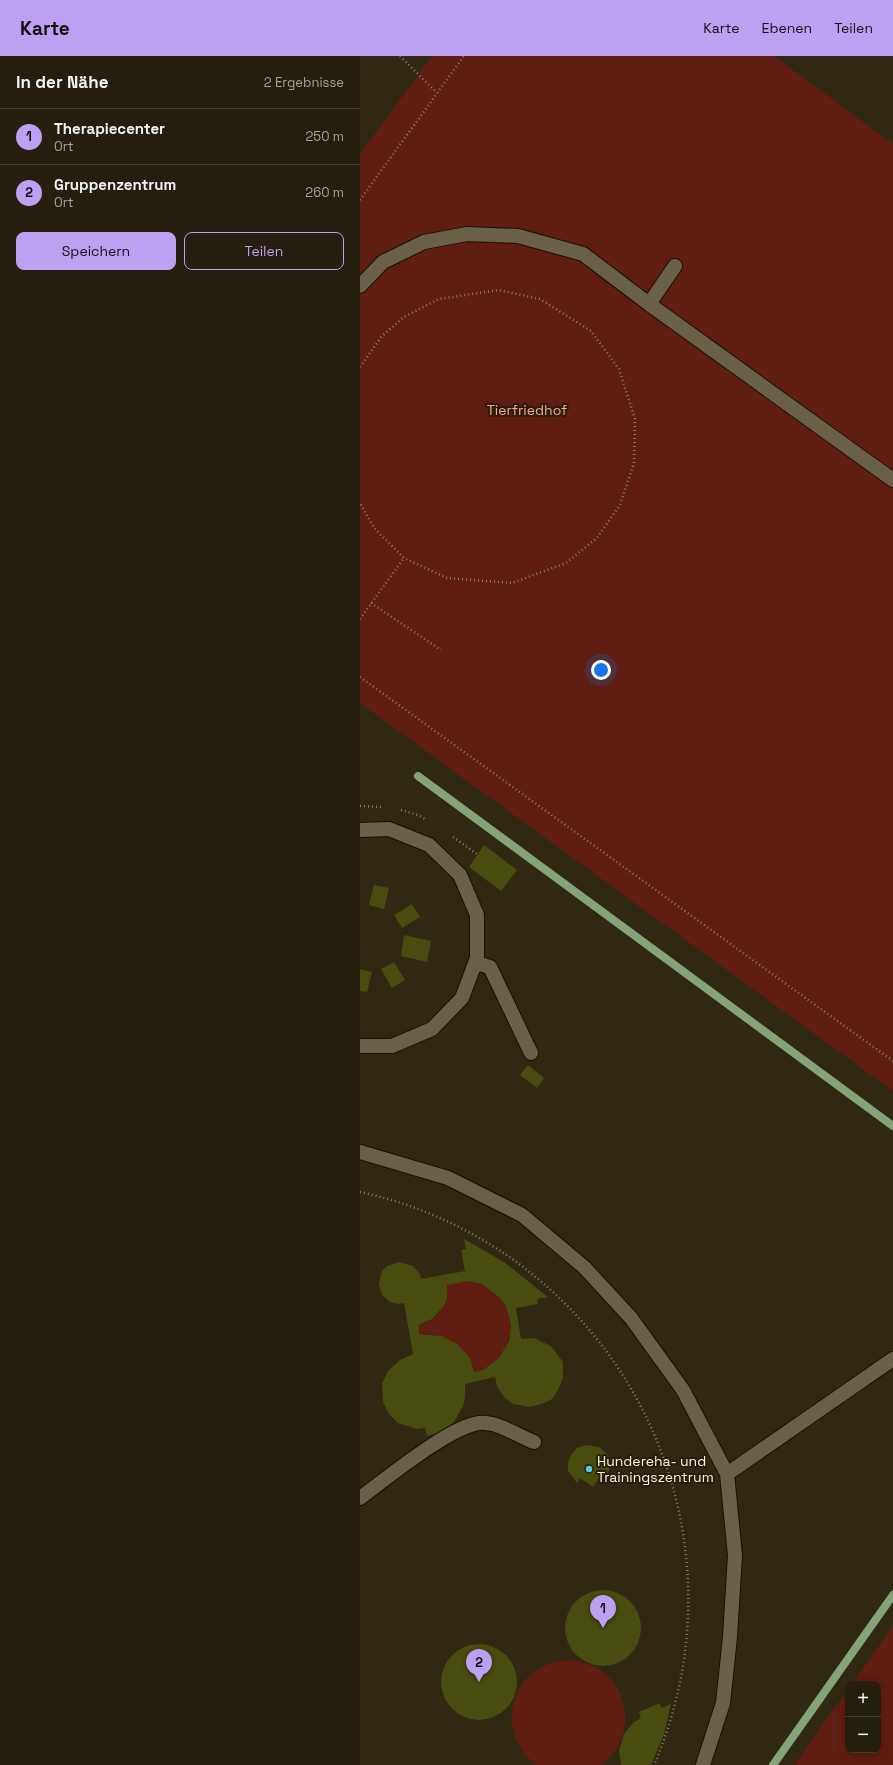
<!DOCTYPE html>
<html lang="de">
<meta charset="utf-8">
<style>
:root{--surface:#251e0e;--page:#312b1c;--text:#f1f3f6;--muted:#a3a29e;--line:#423c2e;--accent:#bca0f2}
body{margin:0;font-family:"Space Grotesk",sans-serif;background:var(--page);color:var(--text)}
.controls{position:absolute;right:12px;bottom:12px;display:grid;overflow:hidden;border-radius:8px;box-shadow:0 2px 10px #0003}
.controls button{width:36px;height:36px;display:grid;place-items:center;padding:0;border:0;border-bottom:1px solid var(--line);background:var(--surface);color:var(--text);font:20px sans-serif}
.you{position:absolute;left:241px;top:614px;width:14px;height:14px;margin:-10px;border:3px solid #fff;border-radius:50%;background:#1a73e8;box-shadow:0 0 0 6px #1a73e833}
.badge{display:grid;place-items:center;width:26px;height:26px;border-radius:50%;background:var(--accent);color:#111;font-size:13px;font-weight:700}
.pin{position:absolute;translate:-50% -33px;filter:drop-shadow(0 1px 2px #0008)}
.pin::after{content:'';position:absolute;top:21px;width:14px;height:12px;background:inherit;clip-path:polygon(0 0,100% 0,50% 100%)}
.list{margin:0;padding:0;list-style:none}
h2{display:flex;justify-content:space-between;align-items:center;height:52px;margin:0;padding:0 16px;font-size:17px}
h2 small{font-size:13px;font-weight:400;color:var(--muted)}
.list li{display:grid;grid-template-columns:26px 1fr auto;gap:12px;align-items:center;box-sizing:border-box;height:56px;padding:0 16px;border-top:1px solid var(--line)}
.list b{display:block;font-size:15px;white-space:nowrap}
.list p{margin:0;font-size:13px;white-space:nowrap;color:var(--muted)}
.list em{font-size:13px;font-style:normal;color:var(--muted)}
.actions{display:flex;gap:8px;padding:12px 16px}
.actions a{flex:1;padding:9px 0;border:1px solid var(--accent);border-radius:8px;text-align:center;font-size:14px;color:var(--accent)}
.actions .main{background:var(--accent);color:#111}
.map{position:relative;flex:none;width:533px;height:1709px;overflow:hidden}
header{display:flex;align-items:center;gap:24px;box-sizing:border-box;height:56px;padding:0 20px;background:var(--accent);color:#111}
header strong{font-size:19px}
nav{display:flex;gap:22px;margin-inline-start:auto;font-size:14px}
main{display:flex}
aside{flex:1;background:var(--surface)}
.map>svg:first-child{display:block}
.green{fill:#601d11}
.lines{fill:none;stroke-linecap:round;stroke-linejoin:round}
.stream{stroke:#84a477;stroke-width:8}
.building{fill:#484c0e;fill-rule:evenodd}
.lane-casing{stroke:#191100;stroke-width:16}
.path{stroke:#867e6d;stroke-width:2.5;stroke-dasharray:1 3;stroke-linecap:butt}
.lane{stroke:#6a6049;stroke-width:14}
.poi-dot{fill:#5cc7e8;stroke:#281e09;stroke-width:1.5}
.labels{text-anchor:middle;stroke-width:4;stroke-linejoin:round;paint-order:stroke}
.park-label{font-size:14px;fill:#fba694;stroke:#281e09}
.poi-label{font-size:14px;fill:#f9f3e6;stroke:#281e09;text-anchor:start}
</style>
<header>
<strong>Karte</strong>
<nav><a>Karte</a><a>Ebenen</a><a>Teilen</a></nav>
</header>
<main>
<aside>
<h2>In der Nähe<small>2 Ergebnisse</small></h2>
<ul class="list">
<li><span class="badge">1</span><div><b>Therapiecenter</b><p>Ort</p></div><em>250 m</em></li>
<li><span class="badge">2</span><div><b>Gruppenzentrum</b><p>Ort</p></div><em>260 m</em></li>
</ul>
<div class="actions"><a class="main">Speichern</a><a>Teilen</a></div>
</aside>
<div class="map">
<svg width="533" height="1709" viewBox="0 0 533 1709">
<rect width="100%" height="100%" fill="#312813"/>
<path class="green" d="M72,0H414L533,88V1035L0,647V98Z
M108,1225C117,1227 126,1229 133,1235C163,1258 152,1309 114,1316C108,1291 86,1275 59,1278V1269C80,1264 86,1248 87,1229Z
M533,1570V1709H434L488,1633V1694H518V1628H492Z
M208,1604C223,1606 237,1609 248,1620C273,1644 271,1690 240,1709H177C147,1689 143,1645 169,1620C180,1609 194,1606 208,1604Z"/>
<g class="lines">
<path class="stream" d="M58,720L533,1070
M413,1709L533,1539"/>
</g>
<path class="building" d="M124,789L157,814L141,835L109,811Z
M14,829L29,832L24,853L9,849Z
M52,848L60,861L42,872L34,859Z
M44,879L71,885L67,906L41,900Z
M34,906L45,924L32,932L21,913Z
M0,913L12,916L7,936L0,935Z
M168,1009L184,1022L177,1032L160,1019Z
M104,1183L144,1206L188,1241L177,1243L178,1248L156,1252L161,1283L174,1282L191,1290L203,1306V1322L198,1334L192,1343L182,1348L169,1351L153,1348L144,1341L137,1330L135,1321L105,1328V1341L103,1350L94,1366L82,1376L67,1380L65,1372L57,1373L38,1367L29,1358L23,1346L22,1328L28,1315L40,1304L53,1298L44,1247L39,1248L30,1246L22,1239L19,1228L20,1222L22,1215L27,1210L39,1206L53,1210L60,1218L61,1223L105,1215L101,1194L106,1193ZM108,1225L122,1228L139,1241L146,1250L151,1269L149,1285L139,1302L123,1314L114,1316L110,1302L97,1288L82,1280L59,1278V1269L72,1263L83,1251L87,1243V1229Z
M226,1389L239,1391L247,1398L249,1403V1414L246,1422L241,1419L233,1431L220,1422L217,1427L208,1415V1406L211,1399L217,1392Z
M205 1572a38 38 0 1 1 76 0a38 38 0 1 1-76 0Z
M81 1626a38 38 0 1 1 76 0a38 38 0 1 1-76 0Z
M300,1647L301,1652L311,1648L304,1678L291,1709H261L259,1695L264,1678L274,1666L281,1662L279,1656Z"/>
<g class="lines">
<defs>
<path id="lane" d="M0,230L23,206L64,186L107,178L158,180L223,198L289,248L533,424
M289,248L315,210
M0,774L29,773L69,789L100,819L117,859V902L102,942L72,973L32,990H0
M116,907L130,911L171,997
M0,1096L88,1122L162,1159L224,1211L271,1262L323,1334L367,1418L375,1499L370,1581L363,1647L343,1709
M367,1418L533,1303
M0,1442C27,1422 89,1371 119,1367C137,1365 158,1380 174,1386"/>
</defs>
<use href="#lane" class="lane-casing"/>
<path class="path" d="M40,0L77,37
M0,144L104,0
M0,311L22,280L44,261L79,243L139,234L180,243L231,275L259,313L275,363L274,407L260,449L237,482L206,507L152,527L87,522L44,502L14,472L0,447
M11,547L81,594
M0,563L44,502
M0,621L533,1005
M0,750L22,751
M41,754L58,759L67,764
M93,781L117,798
M0,1136C53,1147 104,1170 148,1200C312,1314 373,1526 294,1709"/>
<use href="#lane" class="lane"/>
</g>
<circle class="poi-dot" cx="229" cy="1413" r="4"/>
<g class="labels">
<g class="park-label">
<text x="167" y="359">Tierfriedhof</text>
</g>
<g class="poi-label">
<text x="237" y="1410">Hundereha- und<tspan x="237" dy="16">Trainingszentrum</tspan></text>
</g>
</g>
</svg>
<div class="controls">
<button>+</button>
<button>−</button>
</div>
<div class="you"></div>
<div class="pin badge" style="left:243px;top:1572px">1</div>
<div class="pin badge" style="left:119px;top:1626px">2</div>
</div>
</main>
